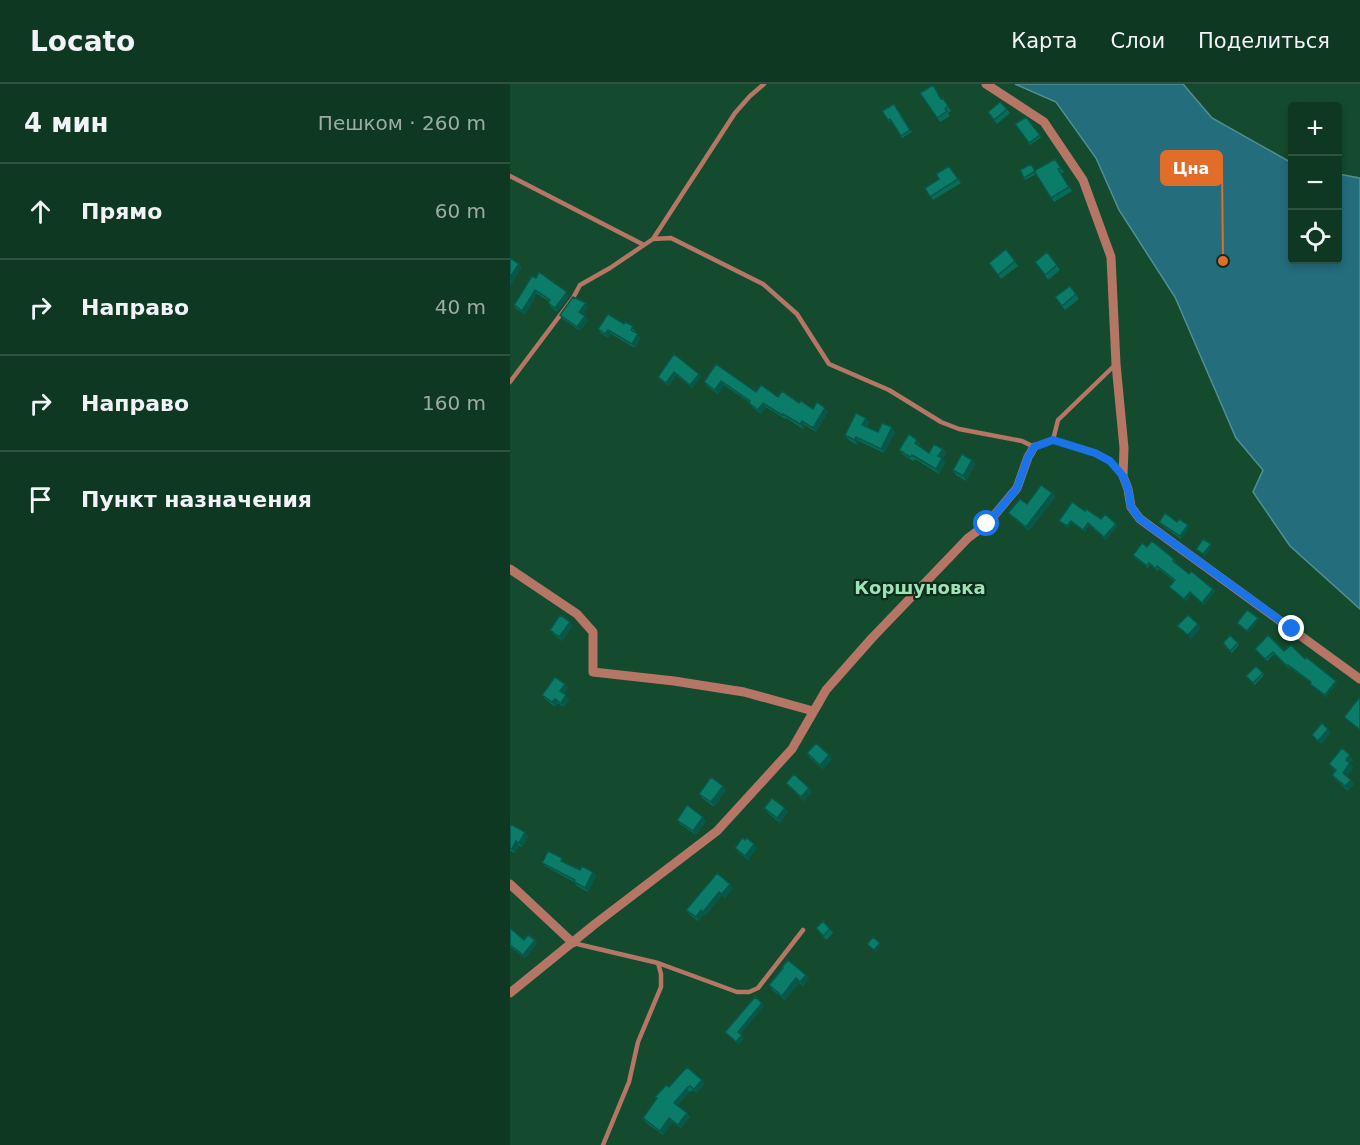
<!DOCTYPE html>
<html lang="ru">
<meta charset="utf-8">
<style>
:root{--surface:#0f3822;--page:#1d432f;--text:#f1f3f6;--muted:#9baca5;--line:#2f5240}
body{margin:0;font-family:"DejaVu Sans",sans-serif;background:var(--page);color:var(--text)}
.controls{position:absolute;right:18px;top:18px;display:grid;overflow:hidden;border-radius:6px;box-shadow:0 3px 9px #0003}
.controls button{width:54px;height:54px;display:grid;place-items:center;padding:0;border:0;border-bottom:2px solid var(--line);background:var(--surface);color:var(--text);font:30px sans-serif}
.stop{position:absolute;width:18px;height:18px;margin:-14px;border:4px solid #1a73e8;border-radius:50%;background:#fff}
.stop.end{background:#1a73e8;border-color:#fff;box-shadow:0 2px 6px #0008}
.list{margin:0;padding:0;list-style:none}
h2{display:flex;justify-content:space-between;align-items:center;height:78px;margin:0;padding:0 24px;font-size:26px}
h2 small{font-size:20px;font-weight:400;color:var(--muted)}
.list li{display:grid;grid-template-columns:39px 1fr auto;gap:18px;align-items:center;box-sizing:border-box;height:96px;padding:0 24px;border-top:2px solid var(--line)}
.list b{display:block;font-size:22px;white-space:nowrap}
.list em{font-size:20px;font-style:normal;color:var(--muted)}
.icon{flex:none;width:33px;height:33px;fill:none;stroke:currentColor;stroke-width:2;stroke-linecap:round;stroke-linejoin:round}
.map{position:relative;flex:none;width:850px;height:1061px;overflow:hidden}
header{display:flex;align-items:center;gap:36px;box-sizing:border-box;height:84px;padding:0 30px;background:var(--surface);border-bottom:2px solid var(--line)}
header strong{font-size:28px}
nav{display:flex;gap:33px;margin-inline-start:auto;font-size:21px}
main{display:flex}
aside{flex:1;background:var(--surface)}
.map>svg:first-child{display:block}
.water{fill:#246d7d;stroke:#528f93;stroke-width:1.5}
.lines{fill:none;stroke-linecap:round;stroke-linejoin:round}
.lane{stroke:#b57666;stroke-width:4.5}
.street{stroke:#b57666;stroke-width:9}
.wall{fill:#096b59}
.shaded-wall{fill:#085749}
.building{fill:#0b7c68;stroke:#085749;stroke-width:1.5}
.route{stroke:#1a73e8;stroke-width:8}
.labels{text-anchor:middle;stroke-width:4.5;stroke-linejoin:round;paint-order:stroke}
.quarter-label{font-size:18px;font-weight:bold;fill:#9ce3b6;stroke:#0f2d1c}
.leader{fill:none;stroke:#e16d28;stroke-width:2}
.callout-dot{fill:#e16d28;stroke:#0f2d1c;stroke-width:2}
.callout{fill:#e16d28;stroke:#e16d28;stroke-width:2}
.callout-label{font-size:16px;text-anchor:middle;font-weight:bold;fill:#fff}
</style>
<header>
<strong>Locato</strong>
<nav><a>Карта</a><a>Слои</a><a>Поделиться</a></nav>
</header>
<main>
<aside>
<h2>4 мин<small>Пешком · 260 m</small></h2>
<ul class="list">
<li><svg class="icon" aria-label="ahead" viewBox="0 0 24 24"><path d="M12 20V5M6 11l6-6 6 6"/></svg><div><b>Прямо</b></div><em>60 m</em></li>
<li><svg class="icon" aria-label="right" viewBox="0 0 24 24"><path d="M7 20v-9h11M14 6l5 5-5 5"/></svg><div><b>Направо</b></div><em>40 m</em></li>
<li><svg class="icon" aria-label="right" viewBox="0 0 24 24"><path d="M7 20v-9h11M14 6l5 5-5 5"/></svg><div><b>Направо</b></div><em>160 m</em></li>
<li><svg class="icon" aria-label="arrive" viewBox="0 0 24 24"><path d="M6 21V4h12l-3 4 3 4H6"/></svg><div><b>Пункт назначения</b></div></li>
</ul>
</aside>
<div class="map">
<svg width="850" height="1061" viewBox="0 0 850 1061">
<rect width="100%" height="100%" fill="#144b2e"/>
<path class="water" d="M505,0H673L702,34L782,79V176H828V90L850,94V525L780,462L743,408L753,386L726,354L665,213L609,126L586,74L546,18Z"/>
<g class="lines">
<path class="lane" d="M0,92L134,161L143,155L161,154L253,200L287,230L319,280L379,306L431,338L449,345L512,357L524,363L543,356L585,369L600,377L611,389
M143,155L225,29L240,12L254,0
M0,298L63,214L70,201L100,184L134,161
M543,356L548,336L605,281
M63,859L148,879L227,908H239L248,904L293,846
M93,1061L119,998L128,958L151,903V890L148,879"/>
<path class="street" d="M476,0L534,38L573,96L601,173L606,280L614,364L613,392L618,405L621,423L630,435L850,595
M0,485L67,530L83,548V588L164,597L234,608L303,627
M0,800L63,859
M0,909L85,840L207,747L282,665L316,606L362,554L458,454L477,440L507,404L518,373L524,363"/>
</g>
<path class="wall" d="M410,9L431,15L433,14L441,27L438,29L440,32L430,38Z
M490,18L500,29L487,40L478,28Z
M384,20L402,48L392,54L381,37L379,38L372,27Z
M516,33L531,53L520,61L505,40Z
M548,79L554,88L551,90L562,107L544,118L526,90L515,96L510,86L525,87Z
M439,82L451,99L423,116L415,104L429,95Z
M496,165L508,182L491,195L479,179Z
M537,168L550,186L538,196L525,178Z
M22,192L59,212L47,228L40,222L38,219L39,217L27,210L15,230L6,225L4,221Z
M560,202L569,215L555,226L545,213Z
M78,223L73,231L78,236L70,247L53,235L50,231Z
M114,240L126,247L125,248L130,254L125,264L101,250L98,254L91,249L88,245Z
M164,270L189,290L191,293L182,304L166,291L159,302L150,296L148,293Z
M206,280L246,308L289,319L303,325L315,324L318,328L306,348L295,341L293,345L276,334L275,335L256,323L251,330L242,323L239,318L214,301L208,310L197,302L194,298Z
M356,334L359,338L357,343L368,348H385L374,369L349,357L347,361L338,355L335,351Z
M407,356L410,360L409,362L419,369L433,365L436,369L432,375L435,379L429,390L405,375L403,377L392,370L389,366Z
M462,376L465,380L456,397L446,391L443,386Z
M542,409L545,413L519,447L501,432L498,429Z
M575,427L591,435L606,440L607,442L596,456L579,441L575,448L562,439L558,444L549,437Z
M649,438L679,443L671,455L650,440Z
M637,463L666,477L664,479L679,490L703,505L705,507L694,521L681,510L676,517L659,503L664,497L649,485L647,487L640,481L638,484L625,474L623,471Z
M63,542L52,557L43,550L40,546Z
M728,559L729,561L722,569L714,561Z
M745,565L774,567L795,575L826,597L827,599L816,613L802,602L801,599L779,583L778,584L764,570L757,577Z
M753,589L754,591L745,601L738,594Z
M55,600L58,604L54,610L59,616L54,623L48,619L45,623L35,615L32,611Z
M297,669L319,671L322,675L313,685L300,674Z
M843,676L840,679L843,684L837,692L844,700L838,707L825,695L822,691L825,687L819,680Z
M276,699L302,708L294,717L279,703Z
M216,706L204,723L192,714L189,710Z
M254,724L278,728L270,739L257,728Z
M167,736L196,737L186,751L170,740Z
M0,740L18,752L12,763L9,762L5,769L0,767Z
M225,764H247L238,776L228,768Z
M32,779H55L70,786L83,788L86,792L78,808L67,802L64,798L35,782Z
M220,800L223,804L215,814L212,811L196,831L194,830L188,837L179,830L176,826Z
M0,844L14,856H25L27,860L15,874L0,863Z
M306,844L320,845L323,849L316,856Z
M273,884L296,891L299,895L293,902L289,899L275,916L262,906L259,901Z
M194,1000L187,1009L183,1006L179,1008L167,1022L180,1033L171,1044L162,1038L153,1051L135,1038L133,1034L147,1015L145,1013L159,1003Z"/>
<path class="shaded-wall" d="M9,180L12,184L0,202V193Z
M25,206L27,210L15,230L12,227Z
M57,208L59,212L47,228L45,224Z
M76,219L78,223L72,232L69,228Z
M75,232L78,236L70,247L67,243Z
M98,246L101,250L98,254L95,250Z
M128,250L130,254L125,264L122,260Z
M164,288L166,291L159,302L156,299Z
M189,290L191,293L182,304L180,301Z
M211,297L214,301L208,310L205,306Z
M253,319L256,323L251,330L248,326Z
M315,324L318,328L306,348L303,344Z
M356,334L359,338L355,345L352,341Z
M292,337L295,341L293,345L290,340Z
M382,343L385,348L374,369L371,365Z
M346,353L349,357L347,361L344,356Z
M407,356L410,360L408,363L405,359Z
M433,365L436,369L432,375L435,379L429,390L426,385L428,372Z
M462,376L465,380L456,397L453,392Z
M542,409L545,413L519,447L516,443Z
M561,437L562,439L558,444L557,442Z
M578,439L579,441L575,448L573,446Z
M606,440L607,442L596,456L594,453Z
M678,441L679,443L671,455L670,452Z
M701,460L702,462L695,473L693,470Z
M703,505L705,507L694,521L692,519Z
M680,508L681,510L676,517L674,515Z
M748,534L749,536L739,549L737,547Z
M60,538L63,542L52,557L49,553Z
M688,540L691,544L681,556L678,551Z
M826,597L827,599L816,613L815,611Z
M55,600L58,604L53,612L50,607Z
M56,611L59,616L54,623L51,619Z
M45,615L48,619L45,623L42,618Z
M818,645L821,649L811,661L808,657Z
M319,671L322,675L313,685L310,681Z
M840,671L843,676L839,680L836,676Z
M840,679L843,684L836,693L833,689Z
M841,696L844,700L838,707L835,702Z
M213,702L216,706L204,723L201,718Z
M299,704L302,708L294,717L291,713Z
M275,724L278,728L270,739L267,734Z
M193,733L196,737L186,751L183,747Z
M15,748L18,752L12,763L9,759Z
M6,757L9,762L5,769L2,765Z
M244,760L247,764L238,776L235,772Z
M83,788L86,792L78,808L75,804Z
M220,800L223,804L215,814L212,810Z
M209,808L212,811L196,831L193,828Z
M191,826L194,830L188,837L186,833Z
M25,856L27,860L15,874L13,871Z
M370,859L371,861L365,868L364,866Z
M296,891L299,895L293,902L290,898Z
M286,894L289,899L275,916L272,912Z
M252,919L254,922L230,951L228,948Z
M232,951L234,954L229,961L226,958Z
M192,996L194,1000L187,1009L184,1005Z
M177,1004L179,1008L166,1023L164,1019Z
M177,1029L180,1033L171,1044L168,1041Z
M159,1034L162,1038L153,1051L150,1047Z"/>
<path class="building" d="M423,1L431,15L433,14L438,22L435,25L437,27L427,34L410,9Z
M490,18L497,25L484,36L478,28Z
M384,20L400,46L391,52L380,35L378,36L372,27Z
M516,33L530,51L519,59L505,40Z
M545,75L551,84L548,85L559,103L541,114L524,87Z
M521,80L525,87H524V88L514,94L510,86Z
M439,82L448,95L420,113L415,104L429,95L426,90Z
M496,165L505,177L488,191L479,179Z
M537,168L547,181L535,191L525,178Z
M0,174L9,180L0,193Z
M29,188L57,208L45,224L38,219L40,216L25,206L12,227L4,221L22,192L26,194Z
M560,202L566,210L552,222L545,213Z
M63,213L76,219L69,228L75,232L67,243L50,231Z
M98,230L114,240L115,238L123,242L121,246L128,250L122,260L98,246L95,250L88,245Z
M164,270L189,290L180,301L164,288L156,299L148,293Z
M206,280L246,308L251,301L268,313L272,307L289,319L291,317L303,325L307,318L315,324L303,344L292,337L290,340L273,330L272,331L253,319L248,326L239,319L240,317L211,297L205,306L194,298Z
M346,329L356,334L352,341L368,348L372,339L382,343L371,365L346,353L344,356L335,351Z
M399,350L407,356L405,359L419,369L424,360L433,365L428,372L432,374L426,385L402,371L400,373L389,366Z
M452,370L462,376L453,392L443,386Z
M531,401L542,409L516,443L498,429L510,415L517,420Z
M562,418L575,427L576,425L591,435L595,430L606,440L594,453L578,439L573,446L561,437L557,442L549,437Z
M655,429L667,438L669,435L678,441L670,452L649,438Z
M693,455L701,460L693,470L686,465Z
M642,457L664,475L663,477L679,490L681,487L703,505L692,519L680,508L674,515L659,503L665,496L647,482L646,485L639,479L637,482L623,471L632,459L637,463Z
M737,526L748,534L737,547L727,539Z
M50,531L60,538L49,553L40,546Z
M678,531L688,540L678,551L667,542Z
M720,551L728,559L720,567L713,559Z
M758,551L774,567L781,561L795,575L796,573L826,597L815,611L800,600L801,598L778,581L777,582L763,568L755,575L745,565Z
M746,582L753,589L743,599L736,592Z
M45,593L55,600L50,607L56,611L51,619L45,615L42,618L32,611Z
M849,614L850,615V646L834,633Z
M812,639L818,645L808,657L802,651Z
M306,659L319,671L310,681L297,669Z
M832,664L840,671L836,676L840,679L833,689L841,696L835,702L822,691L826,686L819,680Z
M284,690L299,704L291,713L276,699Z
M201,693L213,702L201,718L189,710Z
M262,714L275,724L267,734L254,724Z
M177,721L193,733L183,747L167,736Z
M0,740L15,748L9,759L6,757L2,765L0,764Z
M232,754L235,756L237,754L244,760L235,772L225,764Z
M38,767L52,774L51,777L70,786L72,782L83,788L75,804L64,798L65,796L32,779Z
M207,789L220,800L212,810L209,808L193,828L191,826L186,833L176,826Z
M313,837L320,845L313,852L306,844Z
M0,844L14,856L18,851L25,856L13,871L0,861Z
M363,853L370,859L364,866L357,860Z
M278,876L296,891L290,898L286,894L272,912L259,901L273,884L272,883Z
M245,913L252,919L228,948L232,951L226,958L215,948Z
M177,983L192,996L184,1005L180,1002L177,1004L164,1019L177,1029L168,1041L159,1034L150,1047L133,1034L147,1014L145,1013L156,1001L159,1003Z"/>
<g class="lines">
<path class="route" d="M477,440L507,404L518,373L524,363L543,356L585,369L600,377L613,392L618,405L621,423L630,435L782,545"/>
</g>
<g class="labels">
<g class="quarter-label">
<text x="410" y="510">Коршуновка</text>
</g>
</g>
<path class="leader" d="M713 177L712 84"/>
<circle class="callout-dot" cx="713" cy="177" r="6"/>
<rect class="callout" x="651" y="67" width="61" height="34" rx="6"/>
<g class="callout-label">
<text x="681" y="90">Цна</text>
</g>
</svg>
<div class="controls">
<button>+</button>
<button>−</button>
<button><svg class="icon" aria-label="locate" viewBox="0 0 24 24"><circle cx="12" cy="12" r="6"/><path d="M12 2v4M12 18v4M2 12h4M18 12h4"/></svg></button>
</div>
<div class="stop" style="left:477px;top:440px"></div>
<div class="stop end" style="left:782px;top:545px"></div>
</div>
</main>
